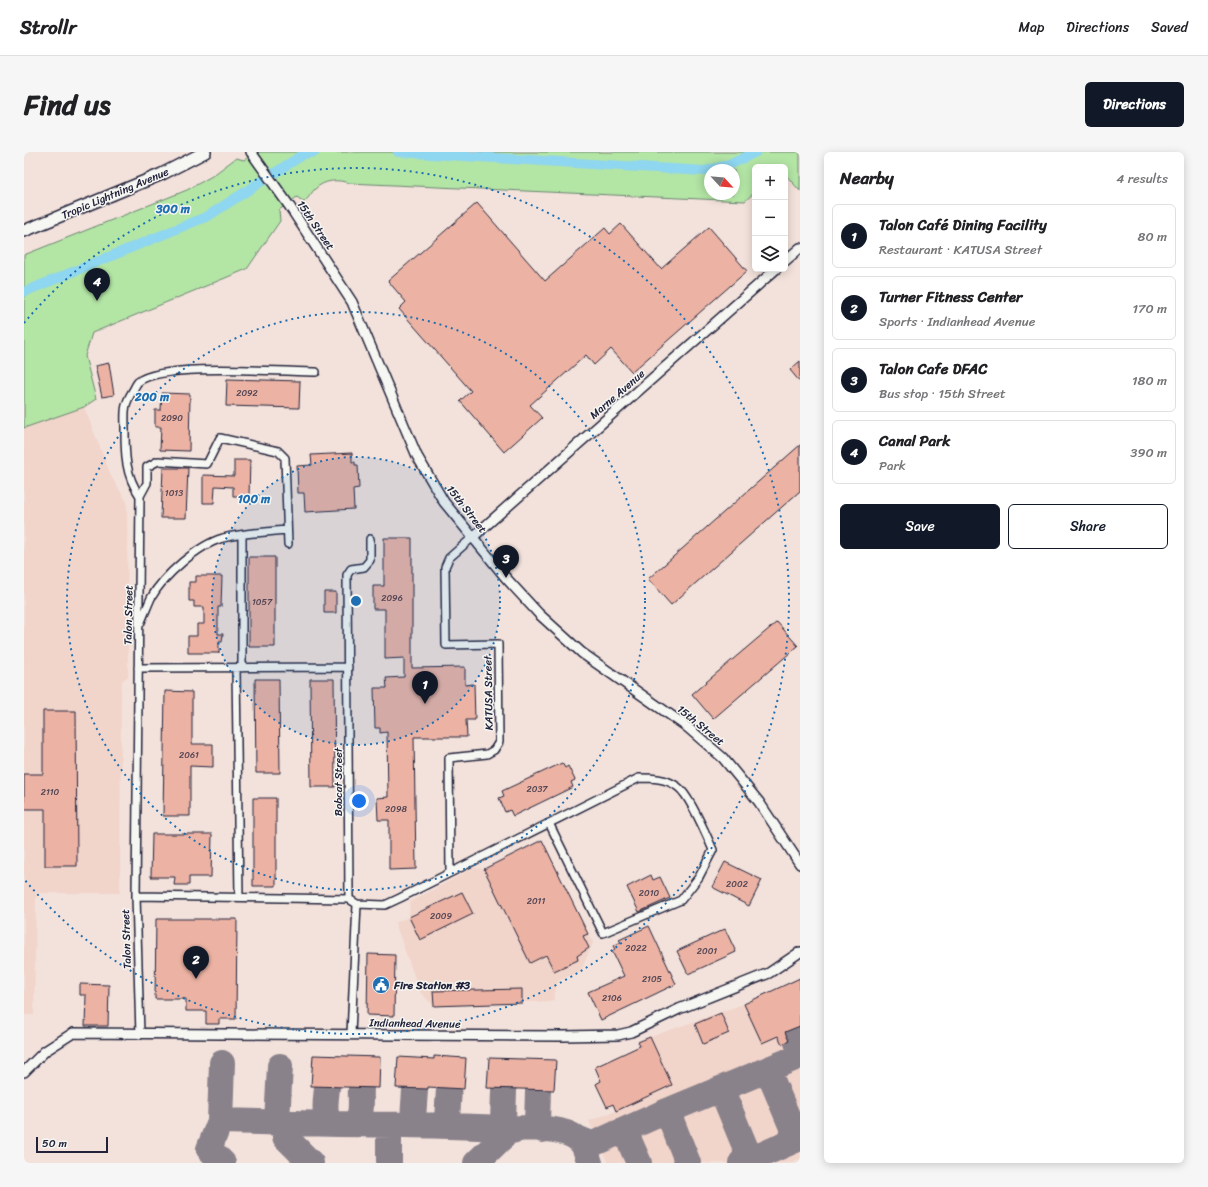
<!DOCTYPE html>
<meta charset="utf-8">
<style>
:root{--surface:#fff;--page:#f6f6f6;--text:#202124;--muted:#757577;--line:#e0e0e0;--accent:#111827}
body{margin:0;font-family:Sriracha,sans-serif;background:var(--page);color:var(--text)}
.controls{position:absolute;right:12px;top:12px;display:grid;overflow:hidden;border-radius:6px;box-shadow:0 2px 10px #0003}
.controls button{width:36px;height:36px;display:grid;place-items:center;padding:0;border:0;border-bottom:1px solid var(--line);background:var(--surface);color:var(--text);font:20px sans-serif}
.compass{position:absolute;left:680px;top:12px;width:36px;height:36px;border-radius:50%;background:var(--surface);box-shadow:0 2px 10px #0003;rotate:116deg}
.scale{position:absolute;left:12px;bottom:10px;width:72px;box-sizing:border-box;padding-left:4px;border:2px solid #22223b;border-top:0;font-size:11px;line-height:14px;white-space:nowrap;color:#22223b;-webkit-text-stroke:3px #f6f6f2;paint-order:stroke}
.you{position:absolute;left:335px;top:649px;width:14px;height:14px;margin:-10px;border:3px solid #fff;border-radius:50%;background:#1a73e8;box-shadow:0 0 0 6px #1a73e833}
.badge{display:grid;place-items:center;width:26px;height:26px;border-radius:50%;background:var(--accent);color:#fff;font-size:13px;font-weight:700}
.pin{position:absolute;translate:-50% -33px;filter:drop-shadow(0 1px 2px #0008)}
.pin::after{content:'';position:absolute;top:21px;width:14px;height:12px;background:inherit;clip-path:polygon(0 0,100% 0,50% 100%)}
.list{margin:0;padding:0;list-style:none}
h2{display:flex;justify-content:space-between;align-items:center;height:52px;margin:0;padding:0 16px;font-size:17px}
h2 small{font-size:13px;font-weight:400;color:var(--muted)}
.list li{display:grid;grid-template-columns:26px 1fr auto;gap:12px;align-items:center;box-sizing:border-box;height:64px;margin:0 8px 8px;padding:0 8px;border:1px solid var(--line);border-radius:6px}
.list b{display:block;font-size:15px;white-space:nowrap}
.list p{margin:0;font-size:13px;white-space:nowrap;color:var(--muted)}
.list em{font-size:13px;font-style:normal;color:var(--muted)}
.actions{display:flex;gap:8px;padding:12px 16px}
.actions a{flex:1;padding:9px 0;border:1px solid var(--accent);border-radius:6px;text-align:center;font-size:14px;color:var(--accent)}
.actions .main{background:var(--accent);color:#fff}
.icon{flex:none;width:22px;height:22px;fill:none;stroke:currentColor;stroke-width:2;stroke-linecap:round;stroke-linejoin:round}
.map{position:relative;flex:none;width:776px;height:1011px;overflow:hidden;border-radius:6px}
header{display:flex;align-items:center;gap:24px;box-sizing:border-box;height:56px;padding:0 20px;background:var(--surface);border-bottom:1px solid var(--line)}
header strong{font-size:19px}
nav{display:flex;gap:22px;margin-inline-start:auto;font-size:14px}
.intro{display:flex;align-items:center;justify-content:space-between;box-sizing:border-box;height:96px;padding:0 24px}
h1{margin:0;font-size:28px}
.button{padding:10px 18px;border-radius:6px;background:var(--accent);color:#fff;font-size:14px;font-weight:700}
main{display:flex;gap:24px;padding:0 24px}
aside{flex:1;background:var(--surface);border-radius:6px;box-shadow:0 2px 10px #0003}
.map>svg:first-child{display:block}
.built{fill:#f1d4ca}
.green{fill:#b3e5a5;stroke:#6a8470;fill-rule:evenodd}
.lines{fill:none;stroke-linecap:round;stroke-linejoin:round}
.canal{stroke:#8fd6f0;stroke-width:10}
.taxiway{stroke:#8a828b;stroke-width:26}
.building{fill:#ecb3a4;stroke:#22223b}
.minor-casing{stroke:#22223b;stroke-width:10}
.tertiary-casing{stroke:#22223b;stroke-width:12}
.secondary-casing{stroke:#22223b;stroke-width:14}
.minor{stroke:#f6f6f2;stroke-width:7}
.tertiary{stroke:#f6f6f2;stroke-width:9}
.secondary{stroke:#f6f6f2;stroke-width:11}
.ring{fill:none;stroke:#1f6fb2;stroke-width:2;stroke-dasharray:2 4}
.labels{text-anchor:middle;stroke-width:3;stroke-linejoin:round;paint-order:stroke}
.number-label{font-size:9px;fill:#544655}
.street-label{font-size:11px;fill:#22223b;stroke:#f6f6f2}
.poi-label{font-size:11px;font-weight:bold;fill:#22223b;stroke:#f6f6f2;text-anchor:start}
.centre{fill:#1f6fb2;stroke:#f6f6f2;stroke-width:2}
.ring-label{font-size:12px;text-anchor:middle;font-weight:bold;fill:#1f6fb2;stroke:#f6f6f2;stroke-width:3;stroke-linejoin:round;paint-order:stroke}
</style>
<header>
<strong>Strollr</strong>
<nav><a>Map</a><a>Directions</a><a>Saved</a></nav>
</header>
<div class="intro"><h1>Find us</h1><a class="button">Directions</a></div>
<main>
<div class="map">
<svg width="776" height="1011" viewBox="0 0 776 1011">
<rect width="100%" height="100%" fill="#f3e2db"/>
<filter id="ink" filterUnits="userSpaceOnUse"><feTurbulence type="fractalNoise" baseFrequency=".025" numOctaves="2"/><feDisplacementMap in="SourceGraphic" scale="8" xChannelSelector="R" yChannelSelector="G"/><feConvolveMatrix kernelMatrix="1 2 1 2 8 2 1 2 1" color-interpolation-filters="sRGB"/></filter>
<g filter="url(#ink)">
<path class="built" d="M60,255L88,326L103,350L104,524L98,529L97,538L96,741H12L10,863H0V276Z
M518,688L569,791L557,819L534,829L529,849L410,854L396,840L371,771L385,765L386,750L450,716L460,717Z
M720,852L738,891L754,884L758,892L765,889L761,880L776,874V1007L764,1011H584L565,969L592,959L648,933L626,885Z"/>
<path class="green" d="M232,0H776V39L761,22V15H731V40L721,49L325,31C314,27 300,28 291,37C287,41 285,46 280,50L273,45L255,58L256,69L223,117L68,181L61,204L72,247L60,255L0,276V103L163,38L188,24L212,6L220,8ZM686,18H710V42H686Z"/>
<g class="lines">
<path class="canal" d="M374,0L680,19L707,12L732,0
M0,140L184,64L280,2L291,0"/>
<path class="taxiway" d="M768,877L776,898
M735,922L742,923L748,928L769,978L768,985L762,992
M303,936C302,947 298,966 309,972
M425,937L423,967L430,974
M480,939L479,969L485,976
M514,939L513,971L519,978
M687,941L695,942L701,946L722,997V1005L717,1011
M636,962L647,968L664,1011
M196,969L198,911
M253,970L256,914
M329,972C340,968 336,947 337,936
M357,973L364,977L365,980V1011
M383,973L389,967L391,938
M593,981L604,986L615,1011
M553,986L565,991H571L636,962L776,904
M199,1011L185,997L196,969L271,971
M287,1011L261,985C260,977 265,973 271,971C341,973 410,972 479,976C502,977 535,973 554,987C561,992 563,1003 566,1011
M452,1011L484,980L496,977
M719,1011L776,986"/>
</g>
<path class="building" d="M453,51L521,129L581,76L586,82L597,72L637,117L685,75L723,119L608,220L587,197L570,213L562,203L506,253L518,266L480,300L436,249L447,239L375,157L382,150L364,129Z
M776,209V230L766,218Z
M85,211L90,243L78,245L71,214Z
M203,227L276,229L275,256L202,254Z
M138,241L166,242L165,299L136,298L137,275H131V258H137Z
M776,293V339L647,453L624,427Z
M328,301V310H331V313H334L335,336L329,337L330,357L281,360L280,341H274L273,314L288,313L287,303Z
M210,308H226L225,344H209V335L191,334L190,351H179V323L210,324Z
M139,316H164L162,366H137Z
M360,386H388V516L441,515V533L450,532L451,568H442L443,585H390L392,717L365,718V668H354L353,646L364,645L363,580L356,581V576H351L350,536H363L362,526L380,525V506L361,507V457H349V434H360Z
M225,405H251V495H225Z
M172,424H198L197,455H194V482H199L198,490H195V501H164V484H173V472H180V455H170V449H165V430H172Z
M300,440H312V461H300Z
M753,470L774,494L689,567L668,542Z
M231,527H255L256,621H232Z
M286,527H310L311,635H287Z
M141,539L168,540V592H189V615L166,614V664H139Z
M19,559H52L53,714H21V657H0V622H19Z
M538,611L541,616L544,614L551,628L547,630L549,635L489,664L486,658L481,660L475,646L480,644L478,639Z
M229,646H252V734H229Z
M128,682H188L187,725H165V733H150L151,725H127Z
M518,688L564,782L559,784L565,796L553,804L554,808L530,819L522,803L506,811L460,717Z
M701,710L738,728L725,754L688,735Z
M627,723L629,728L636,725L646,746L615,760L603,735Z
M438,740L449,762L396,788L385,765Z
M132,767H213L212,867H195V872H182V859H162V847H131Z
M625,774L652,832L577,868L564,840L600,824L588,799L591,797L589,794L597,790L595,788Z
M701,777L712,800L664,822L653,799Z
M344,802L371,803L370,864L343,863Z
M776,826V874L761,880L765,889L758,892L754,884L738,891L720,852Z
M56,832L85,833L84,874H61L62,843H56Z
M498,837V851L410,854L409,839Z
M697,861L705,881L679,892L671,872Z
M626,885L648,933L592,959L589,952L583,955L572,932L577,929L571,915L616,894L614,890Z
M289,903L356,905L355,936L287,934Z
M410,904L442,906L440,937L404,935V937L372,936L374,905L410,907Z
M465,906L532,908L530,938L463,936Z"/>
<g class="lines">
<defs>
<path id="minor" d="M116,344L123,331V315L134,309L183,312L196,286L254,299L261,306L264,392
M218,384V516
M116,472C120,463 123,455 127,446C139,424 174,393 199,386C219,381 242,380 263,378
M114,516L324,515
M212,516L215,745
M426,721L425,606L463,602L470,598L475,590L474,492L422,493L421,415L425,406L449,385
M112,744L325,747
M333,752L361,753L376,746L615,626C628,626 642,626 654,635C665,643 683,684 689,698L675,725L657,748L579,781L525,671
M327,882L333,752L325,747L323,423L327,417L340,415L346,408V387
M116,883L112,744L116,344C101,323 101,302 101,277C101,260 99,255 108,240C110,237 112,232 114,230C138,210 258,220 292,220"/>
<path id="tertiary" d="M227,0L266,55L328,150L393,304L420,350L482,426L515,462L558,501L662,574L699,606L735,650L776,712
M761,109L776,96
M449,385L752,117
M0,920L21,899L49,881L539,884L594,883L607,880L655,857L745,821L776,800"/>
<path id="secondary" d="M0,79L138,22L181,0"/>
</defs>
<use href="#minor" class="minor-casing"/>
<use href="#tertiary" class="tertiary-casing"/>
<use href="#secondary" class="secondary-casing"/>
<use href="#minor" class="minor"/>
<use href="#tertiary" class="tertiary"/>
<use href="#secondary" class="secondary"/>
</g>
</g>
<circle cx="332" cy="449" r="144" fill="#1f6fb2" fill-opacity=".12"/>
<g class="ring">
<circle cx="332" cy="449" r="144"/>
<circle cx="332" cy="449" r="289"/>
<path d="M0 171A433 433 0 1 1 0 727"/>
</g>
<defs>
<symbol id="civic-disc" viewBox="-11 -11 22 22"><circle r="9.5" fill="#1f6fb2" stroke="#f6f6f2"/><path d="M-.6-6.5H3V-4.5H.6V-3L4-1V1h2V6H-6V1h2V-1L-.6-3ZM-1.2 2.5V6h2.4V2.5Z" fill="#fff"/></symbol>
</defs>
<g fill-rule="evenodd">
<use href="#civic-disc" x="347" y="823" width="20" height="20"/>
</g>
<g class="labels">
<g class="number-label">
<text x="223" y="244">2092</text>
<text x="148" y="269">2090</text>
<text x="150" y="344">1013</text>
<text x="368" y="449">2096</text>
<text x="238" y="453">1057</text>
<text x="165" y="606">2061</text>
<text x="513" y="640">2037</text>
<text x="26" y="643">2110</text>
<text x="372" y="660">2098</text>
<text x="713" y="735">2002</text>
<text x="625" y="744">2010</text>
<text x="512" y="752">2011</text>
<text x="417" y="767">2009</text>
<text x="612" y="799">2022</text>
<text x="683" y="802">2001</text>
<text x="628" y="830">2105</text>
<text x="588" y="849">2106</text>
</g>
<g class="street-label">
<text transform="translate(91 41) rotate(-23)" y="4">Tropic Lightning Avenue</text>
<text transform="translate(292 73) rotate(56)" y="4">15th Street</text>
<text transform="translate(593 242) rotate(-41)" y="4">Marne Avenue</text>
<text transform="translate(443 357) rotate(52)" y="4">15th Street</text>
<text transform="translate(104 463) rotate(-89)" y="4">Talon Street</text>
<text transform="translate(464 541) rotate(-91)" y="4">KATUSA Street</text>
<text transform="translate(677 573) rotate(39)" y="4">15th Street</text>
<text transform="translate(314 630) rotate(-90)" y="4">Bobcat Street</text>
<text transform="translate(102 787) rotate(-92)" y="4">Talon Street</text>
<text transform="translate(391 871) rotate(1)" y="4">Indianhead Avenue</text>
</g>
<g class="poi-label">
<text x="370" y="837">Fire Station #3</text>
</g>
</g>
<circle cx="332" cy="449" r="6" class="centre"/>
<g class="ring-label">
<text x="149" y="61">300 m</text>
<text x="128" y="249">200 m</text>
<text x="230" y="351">100 m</text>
</g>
</svg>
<div class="controls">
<button>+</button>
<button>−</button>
<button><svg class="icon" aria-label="layers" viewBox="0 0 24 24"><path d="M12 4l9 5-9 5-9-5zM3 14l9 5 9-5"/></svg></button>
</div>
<svg class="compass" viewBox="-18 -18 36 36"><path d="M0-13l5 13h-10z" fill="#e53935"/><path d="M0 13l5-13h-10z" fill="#757577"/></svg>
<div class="scale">50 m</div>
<div class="you"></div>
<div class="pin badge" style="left:401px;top:552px">1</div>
<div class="pin badge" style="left:172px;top:827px">2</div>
<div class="pin badge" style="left:482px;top:426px">3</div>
<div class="pin badge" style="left:73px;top:149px">4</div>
</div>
<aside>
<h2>Nearby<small>4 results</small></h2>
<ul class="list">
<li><span class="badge">1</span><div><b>Talon Café Dining Facility</b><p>Restaurant · KATUSA Street</p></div><em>80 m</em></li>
<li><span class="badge">2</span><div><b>Turner Fitness Center</b><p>Sports · Indianhead Avenue</p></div><em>170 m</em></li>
<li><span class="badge">3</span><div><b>Talon Cafe DFAC</b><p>Bus stop · 15th Street</p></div><em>180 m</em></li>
<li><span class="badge">4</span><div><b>Canal Park</b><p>Park</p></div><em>390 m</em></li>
</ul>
<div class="actions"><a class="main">Save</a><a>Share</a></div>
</aside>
</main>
